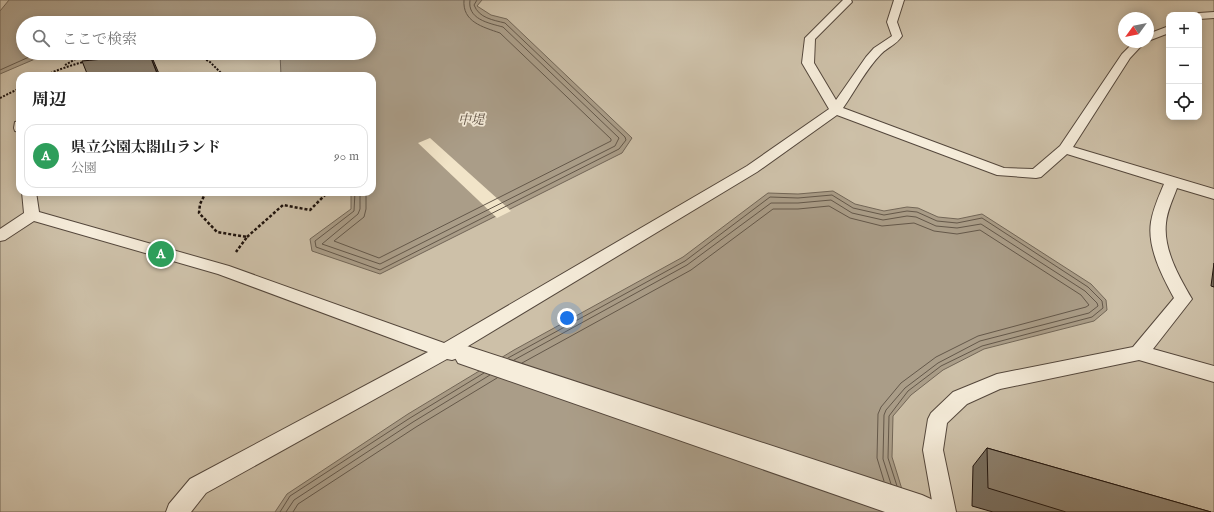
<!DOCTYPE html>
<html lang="ja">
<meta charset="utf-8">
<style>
:root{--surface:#fff;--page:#f2f2f2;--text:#222;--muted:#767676;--line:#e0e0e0;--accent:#8f2418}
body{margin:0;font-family:"IM FELL English","Noto Serif JP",serif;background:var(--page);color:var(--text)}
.controls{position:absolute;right:12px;top:12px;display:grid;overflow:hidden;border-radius:8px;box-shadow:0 2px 10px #0003}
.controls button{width:36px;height:36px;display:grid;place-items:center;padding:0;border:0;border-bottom:1px solid var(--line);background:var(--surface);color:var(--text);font:20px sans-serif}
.compass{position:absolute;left:1118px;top:12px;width:36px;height:36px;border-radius:50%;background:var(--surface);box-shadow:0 2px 10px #0003;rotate:237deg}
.you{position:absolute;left:567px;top:318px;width:14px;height:14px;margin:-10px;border:3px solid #fff;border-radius:50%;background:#1a73e8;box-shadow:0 0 0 6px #1a73e833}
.badge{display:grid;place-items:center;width:26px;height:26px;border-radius:50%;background:var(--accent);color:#fff;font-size:13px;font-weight:700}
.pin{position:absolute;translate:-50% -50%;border:2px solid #fff;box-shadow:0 1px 4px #0006}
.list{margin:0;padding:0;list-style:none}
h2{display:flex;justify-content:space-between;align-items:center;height:52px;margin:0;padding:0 16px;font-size:17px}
h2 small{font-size:13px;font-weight:400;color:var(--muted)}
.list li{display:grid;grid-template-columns:26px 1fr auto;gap:12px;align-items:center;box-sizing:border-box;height:64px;margin:0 8px 8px;padding:0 8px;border:1px solid var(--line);border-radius:12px}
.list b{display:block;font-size:15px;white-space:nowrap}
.list p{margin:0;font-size:13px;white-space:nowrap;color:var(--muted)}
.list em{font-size:13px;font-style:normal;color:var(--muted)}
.icon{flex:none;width:22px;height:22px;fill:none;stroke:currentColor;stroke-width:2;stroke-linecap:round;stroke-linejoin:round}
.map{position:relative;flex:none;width:1214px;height:512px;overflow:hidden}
.search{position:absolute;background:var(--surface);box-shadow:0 2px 10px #0003;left:16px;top:16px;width:360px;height:44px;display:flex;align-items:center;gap:10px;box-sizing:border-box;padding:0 14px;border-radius:22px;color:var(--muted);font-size:15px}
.panel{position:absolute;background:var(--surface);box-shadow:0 2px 10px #0003;left:16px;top:72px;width:360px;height:124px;border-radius:12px}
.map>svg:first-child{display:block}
.green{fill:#cdc0a8;stroke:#766a5a;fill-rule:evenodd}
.water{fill:#aa9d88;stroke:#726657}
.pier{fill:#f1e4c8}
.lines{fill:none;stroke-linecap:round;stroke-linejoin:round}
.shore{stroke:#64584a;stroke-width:1}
.service-casing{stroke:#54473c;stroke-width:2}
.minor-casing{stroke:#54473c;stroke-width:2}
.path-far1{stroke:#1f130d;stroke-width:2;stroke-dasharray:2 1.5;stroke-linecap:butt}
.path{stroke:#1f130d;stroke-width:2.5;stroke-dasharray:3 2;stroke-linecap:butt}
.service{fill:#f6eddb;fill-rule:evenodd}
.minor{fill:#f6eddb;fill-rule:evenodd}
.wall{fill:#786e5f;stroke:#1f130d}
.shaded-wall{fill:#625a4d;stroke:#1f130d}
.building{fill:#8c806e;stroke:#1f130d}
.labels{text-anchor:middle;stroke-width:3.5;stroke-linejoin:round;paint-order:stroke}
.far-water-label{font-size:13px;font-style:italic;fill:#5e5144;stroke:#f6eddb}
</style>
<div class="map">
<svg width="1214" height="512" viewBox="0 0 1214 512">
<rect width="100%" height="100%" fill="#f1e4c8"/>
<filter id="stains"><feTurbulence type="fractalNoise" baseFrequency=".005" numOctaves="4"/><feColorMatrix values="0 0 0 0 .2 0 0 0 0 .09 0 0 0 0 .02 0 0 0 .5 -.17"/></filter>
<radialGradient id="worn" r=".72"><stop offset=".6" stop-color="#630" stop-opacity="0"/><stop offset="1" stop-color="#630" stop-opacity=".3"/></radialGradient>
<path class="green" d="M0,0H1214V512H0ZM1169,15H1199V117H1169ZM1124,18H1148V42H1124ZM23,23H369V53H23ZM20,76H372V192H20Z"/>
<path class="water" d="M9,0H482L477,6L491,15L507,19L632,138L622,153L380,274L312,251L310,239L351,209V192H372V76H281L280,53H369V23H23V53H49L0,74V11Z
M833,191L855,204L884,211L907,207L918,208L938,217L958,219L982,214L1091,284L1106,300L1107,310L1094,321L984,349L943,370L911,395L893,416L892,457L909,512H275L287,494L408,414L514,350L683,257L768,193L798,194Z"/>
<path class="pier" d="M430,138L511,211L497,218L418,143Z"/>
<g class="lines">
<path class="shore" d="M0,70L38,53
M355,192L354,211L315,241L316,247L380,270L619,149L626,140L625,137L505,23C493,20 479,18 474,5L477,0
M360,192V209L358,214L322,244L380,264L615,146L619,138L503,27C488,23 467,19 470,0
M366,192V209L364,217L334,241L379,258L611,141V139L500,33C483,27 462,22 464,0
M508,358L685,261L770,197L798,198L832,195L853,208L884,215L907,211L917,212L937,221L957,223L982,218L1088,287L1102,301L1103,308L1092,317L982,346L941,366L908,391L889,416L888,458L897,486
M514,360L687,265L771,203H798L831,200L852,213L883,220L907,216L916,217L936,226L957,228L981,224L1085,291L1097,303L1098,306L1089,313L980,341L938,363L905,388L886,410L884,415L883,459L891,484
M522,363L691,270L773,209H798L829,206L850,218L882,226L914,223L934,231L957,234L980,230L1081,295L1089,305L1086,307L978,336L936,357L901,383L881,407L878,414L877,458L884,481
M280,512L290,496L410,418L484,373
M286,512L294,500L413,422L490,375
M293,512L298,504L416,427L497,378"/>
<defs>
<path id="service" d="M843,0H851L852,2L815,39L814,63L836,100L866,57L874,48L892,36L887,22L894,0H904L897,22L902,36C896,45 888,47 881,54C866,69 855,91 843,108L1004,168L1033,169L1060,146L1122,54L1134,42H1145L1130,58L1073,147L1214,189V199L1177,188C1173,199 1167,211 1166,223C1163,249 1179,277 1192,299L1153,349L1214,366V382L1139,360L1000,389L967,404L947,423L943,450L956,512H934L923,450L928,419L931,413L953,392L997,374L1133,347L1174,298C1162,276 1147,247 1151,222C1153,209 1159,196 1164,184L1067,154L1041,177L1036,178L997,175L837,115L757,172L460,351L461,353L458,358L452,360L447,359L206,493L191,512H166L169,504L190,479L428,352L218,274L34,221L5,240L0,241V229L24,213L22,192H36L39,212L229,266L444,343L747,166L829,109L802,63L805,38Z
M1214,12V18L1199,19V15H1195L1199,13Z
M1169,26V33L1148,41V34Z
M20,121V132L15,131L14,128L15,122Z"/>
<path id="minor" d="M467,346L922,495L933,500L937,510L936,512H885L458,363L454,356L458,349Z"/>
</defs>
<use href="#service" class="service-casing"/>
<use href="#minor" class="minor-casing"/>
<path class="path-far1" d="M194,53L210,62L224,76
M65,65L86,53
M44,76C72,63 101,57 132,53
M0,98L20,88"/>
<path class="path" d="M206,192L200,204L199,213L217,232L247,237L236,252
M247,237L283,205L310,210L328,192"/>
<use href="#service" class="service"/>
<use href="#minor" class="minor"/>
</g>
<path class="wall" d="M1214,263V287L1211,286Z
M987,448L1211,512H993L972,506L973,466Z"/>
<path class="shaded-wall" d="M149,53H150L154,62L160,76H158Z"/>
<path class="building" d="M127,53H149L158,76H88L82,61L115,58Z
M987,448L1211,512H1066L988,488Z"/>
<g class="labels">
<g class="far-water-label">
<text x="471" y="124">中堤</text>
</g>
</g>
<rect width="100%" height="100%" filter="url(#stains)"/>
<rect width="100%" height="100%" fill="url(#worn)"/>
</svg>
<div class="controls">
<button>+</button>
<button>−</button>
<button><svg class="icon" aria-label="locate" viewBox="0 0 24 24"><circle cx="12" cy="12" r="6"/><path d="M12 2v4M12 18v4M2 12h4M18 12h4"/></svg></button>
</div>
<svg class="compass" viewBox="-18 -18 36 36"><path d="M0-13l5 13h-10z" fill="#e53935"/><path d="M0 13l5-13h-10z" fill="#767676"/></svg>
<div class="you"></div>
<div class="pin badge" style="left:161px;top:254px;background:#2e9e5b">A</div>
<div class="search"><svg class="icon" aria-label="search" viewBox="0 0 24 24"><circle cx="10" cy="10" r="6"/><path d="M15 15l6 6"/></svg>ここで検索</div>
<section class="panel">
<h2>周辺<small></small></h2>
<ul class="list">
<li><span class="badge" style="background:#2e9e5b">A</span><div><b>県立公園太閤山ランド</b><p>公園</p></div><em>90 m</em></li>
</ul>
</section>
</div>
